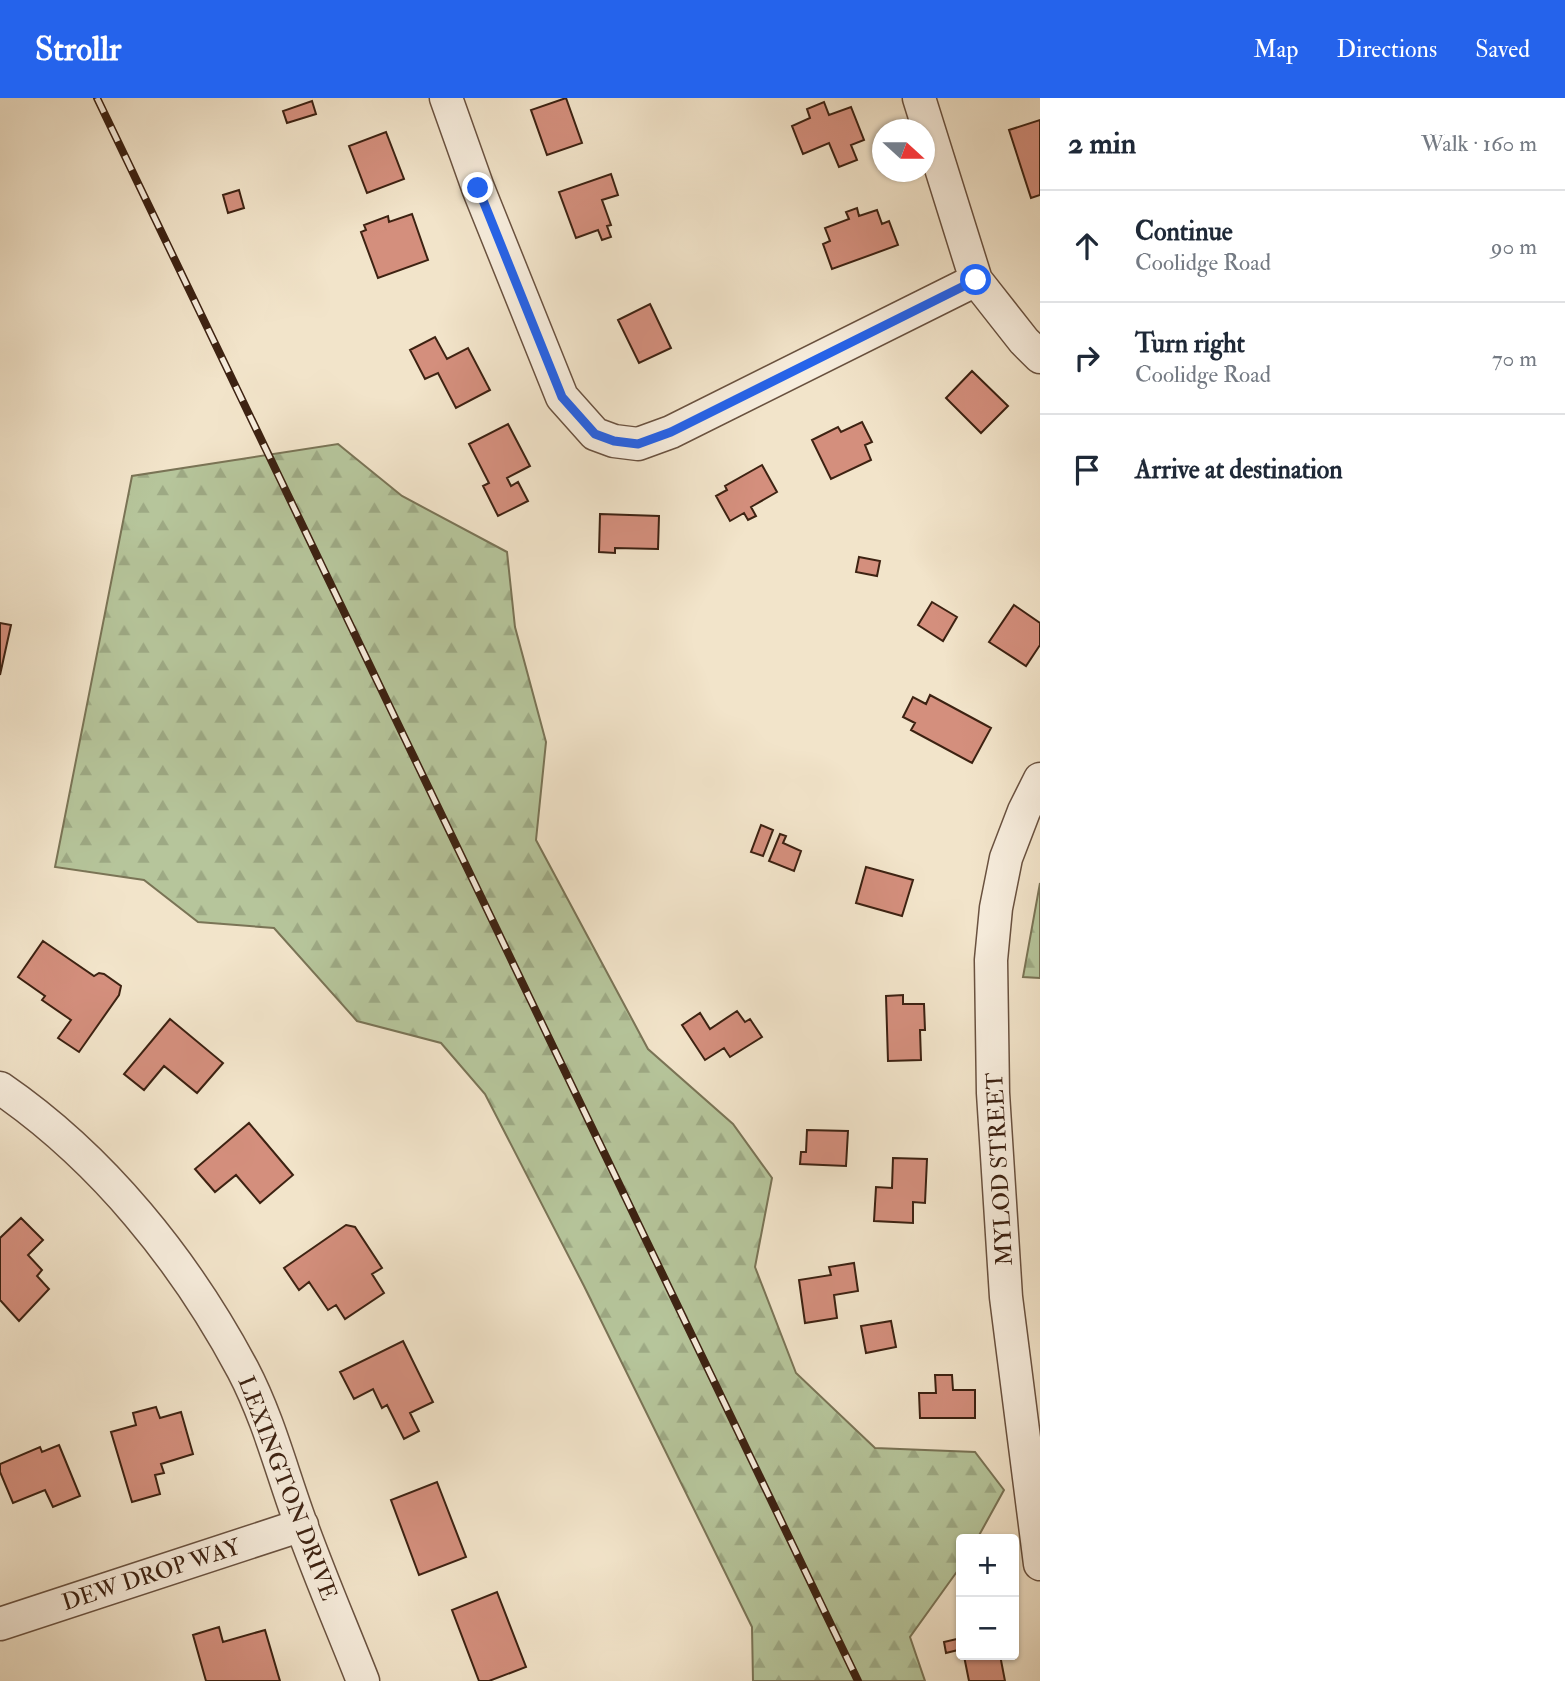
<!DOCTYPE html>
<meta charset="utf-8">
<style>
:root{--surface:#fff;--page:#f6f6f7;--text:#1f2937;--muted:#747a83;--line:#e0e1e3;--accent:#2563eb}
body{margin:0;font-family:"IM FELL Double Pica",serif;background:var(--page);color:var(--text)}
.controls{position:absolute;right:21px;bottom:21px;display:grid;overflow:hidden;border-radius:7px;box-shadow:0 2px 5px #0004}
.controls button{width:63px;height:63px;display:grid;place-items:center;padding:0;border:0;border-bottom:2px solid var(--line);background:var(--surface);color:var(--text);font:35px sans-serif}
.compass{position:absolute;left:872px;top:21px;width:63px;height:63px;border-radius:50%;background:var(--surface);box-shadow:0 2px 5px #0004;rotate:111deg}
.stop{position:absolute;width:21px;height:21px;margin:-16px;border:5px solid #2563eb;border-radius:50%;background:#fff}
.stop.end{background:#2563eb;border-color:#fff;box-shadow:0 2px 7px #0008}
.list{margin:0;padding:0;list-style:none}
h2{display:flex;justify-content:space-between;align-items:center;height:91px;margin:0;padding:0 28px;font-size:30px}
h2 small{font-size:23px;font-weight:400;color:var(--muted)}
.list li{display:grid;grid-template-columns:46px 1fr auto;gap:21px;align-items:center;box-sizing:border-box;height:112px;padding:0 28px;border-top:2px solid var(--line)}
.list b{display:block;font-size:26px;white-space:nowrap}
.list p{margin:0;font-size:23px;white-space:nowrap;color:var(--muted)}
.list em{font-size:23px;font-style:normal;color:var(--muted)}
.icon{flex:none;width:38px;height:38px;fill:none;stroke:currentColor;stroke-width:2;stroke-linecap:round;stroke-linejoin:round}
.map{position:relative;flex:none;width:1040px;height:1583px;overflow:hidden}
header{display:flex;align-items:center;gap:42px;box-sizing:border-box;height:98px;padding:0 35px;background:var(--accent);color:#fff}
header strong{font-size:33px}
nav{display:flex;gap:38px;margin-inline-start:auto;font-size:24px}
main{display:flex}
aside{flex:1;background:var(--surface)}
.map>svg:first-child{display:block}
.forest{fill:url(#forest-firs);stroke:#7a7456;stroke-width:2}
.building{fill:#d48f7d;stroke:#3d2212;stroke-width:2}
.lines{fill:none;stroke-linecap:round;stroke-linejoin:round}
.street-casing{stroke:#6a5240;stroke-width:35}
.street{stroke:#f7eddd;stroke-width:32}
.rail-casing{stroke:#3d2212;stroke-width:8}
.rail{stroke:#f7eddd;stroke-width:5;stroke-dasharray:16;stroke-linecap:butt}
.route{stroke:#2563eb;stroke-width:9}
.labels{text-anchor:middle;stroke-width:5;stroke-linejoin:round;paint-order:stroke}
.street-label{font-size:23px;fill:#3d2212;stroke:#f7eddd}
</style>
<header>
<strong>Strollr</strong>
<nav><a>Map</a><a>Directions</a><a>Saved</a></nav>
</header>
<main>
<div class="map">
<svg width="1040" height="1583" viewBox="0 0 1040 1583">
<defs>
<pattern id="forest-firs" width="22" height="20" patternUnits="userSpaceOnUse" patternTransform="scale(1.75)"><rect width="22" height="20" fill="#b6c59b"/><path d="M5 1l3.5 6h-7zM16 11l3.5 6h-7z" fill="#9da984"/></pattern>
</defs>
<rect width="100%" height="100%" fill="#f2e4ca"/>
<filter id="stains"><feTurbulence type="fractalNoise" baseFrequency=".00286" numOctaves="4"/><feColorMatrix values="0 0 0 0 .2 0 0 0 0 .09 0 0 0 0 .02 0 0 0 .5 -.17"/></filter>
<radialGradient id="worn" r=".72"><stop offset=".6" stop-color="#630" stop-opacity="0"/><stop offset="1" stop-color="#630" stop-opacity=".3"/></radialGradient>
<path class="forest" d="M338,346L402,398L507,454L515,529L546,644L536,742L648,951L733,1026L772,1080L755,1169L796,1275L875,1350L975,1354L1004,1392L977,1441H961V1468L910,1539L925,1583H753L752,1529L584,1188L485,996L441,945L357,923L274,830L198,824L144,782L55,769L132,378Z
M1040,785V880L1023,879Z"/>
<path class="building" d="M566,0L582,45L547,57L531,12Z
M312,3L316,16L287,25L283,13Z
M824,4L829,17L851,9L864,42L851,47L857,62L839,69L829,45L803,56L792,28L810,20L807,11Z
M1040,22V97L1031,100L1009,32Z
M386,34L404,81L367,95L349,48Z
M611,76L618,97L602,102L611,127L607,128L611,139L602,142L598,132L576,140L559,94Z
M239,92L244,110L228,115L223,97Z
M857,110L859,118L877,112L882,126L889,123L898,147L832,171L823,146L830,143L825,130L849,121L846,114Z
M412,116L428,162L378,180L361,134L366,132L364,127L388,118L389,124Z
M650,206L671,250L639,265L618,222Z
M435,239L447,261L468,250L490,292L456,310L438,275L425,281L410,252Z
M972,273L1008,308L981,335L946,300Z
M862,324L872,344L865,347L871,362L831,381L812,342L838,329L841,334Z
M508,326L530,368L507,380L511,388L518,384L528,403L498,418L483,388L489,385L469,346Z
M762,367L777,394L751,409L756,418L748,422L744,415L730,423L716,398L727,392L725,388Z
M600,416L659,418L658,451L615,450V455L599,454Z
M859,459L880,463L877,478L856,474Z
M932,504L957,519L943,543L918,527Z
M1014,507L1040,525V547L1026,568L989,544Z
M0,525L11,527L0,577Z
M930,597L991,630L972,665L911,632L915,625L903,619L913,599L926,606Z
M761,727L773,732L763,758L751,754Z
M780,736L786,738L783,745L801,753L794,773L769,763Z
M866,769L913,782L902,818L856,805Z
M43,843L94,878L99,875L104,876L121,888L119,897L79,954L58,940L71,922L42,902L45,898L18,879Z
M903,897V906H924L925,932H920L921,962L888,963L886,898Z
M737,913L745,924L750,921L762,939L730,959L724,950L705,962L682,927L700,915L710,931Z
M170,921L223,965L197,995L164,968L144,992L124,976Z
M249,1025L293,1077L260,1105L236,1077L215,1094L195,1071Z
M807,1032L848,1033L846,1068L800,1066L801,1054H806Z
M893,1060L927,1061L925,1105L913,1104V1125L874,1123L876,1089L892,1090Z
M21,1120L43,1142L28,1157L42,1172L37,1178L49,1191L19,1223L0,1202V1140Z
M346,1127L355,1129L382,1170L372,1176L384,1195L345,1221L336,1207L328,1212L309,1184L299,1192L284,1170Z
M854,1165L858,1193L834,1197L837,1220L805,1225L799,1182L831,1177L829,1169Z
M891,1223L896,1249L866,1255L861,1228Z
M403,1243L433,1304L410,1315L419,1333L404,1341L387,1307L382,1310L373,1291L354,1301L340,1274Z
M935,1277H952L953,1292H975V1320H920L919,1295H936Z
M156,1309L160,1320L181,1314L193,1356L161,1366L164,1375L155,1377L160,1396L132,1404L111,1334L136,1327L133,1315Z
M59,1347L80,1398L53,1409L45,1392L13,1405L0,1374V1366L40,1349L42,1354Z
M437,1384L466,1459L419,1477L391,1402Z
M497,1494L526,1569L489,1583H479L452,1512Z
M219,1529L223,1544L265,1532L280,1583H206L193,1537Z
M961,1540V1557H1000L1005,1583H969L964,1558L960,1559L958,1552L946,1555L944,1544Z"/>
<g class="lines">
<defs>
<path id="street" d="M446,0L478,90L562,299L595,336L614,343L638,346L671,334L976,182
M919,0L976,182L1024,243L1040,259
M1040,681L1024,713L1006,760L996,810L991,862L993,995L1006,1199L1040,1466
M0,990C102,1060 185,1163 243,1272C267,1318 280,1367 297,1415C317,1472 341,1527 363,1583
M0,1526L302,1427"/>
</defs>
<use href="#street" class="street-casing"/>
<use href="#street" class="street"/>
<defs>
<path id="rail" d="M97,0L858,1583"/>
</defs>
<use href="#rail" class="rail-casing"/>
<use href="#rail" class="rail"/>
</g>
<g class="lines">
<path class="route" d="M478,90L562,299L595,336L614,343L638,346L671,334L976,182"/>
</g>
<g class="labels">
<g class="street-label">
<text transform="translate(999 1071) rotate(-93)" y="8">MYLOD STREET</text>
<text transform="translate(288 1390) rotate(69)" y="8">LEXINGTON DRIVE</text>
<text transform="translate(151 1476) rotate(-18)" y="8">DEW DROP WAY</text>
</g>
</g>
<rect width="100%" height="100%" filter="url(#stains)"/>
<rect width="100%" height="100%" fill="url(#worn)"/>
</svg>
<div class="controls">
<button>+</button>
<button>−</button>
</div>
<svg class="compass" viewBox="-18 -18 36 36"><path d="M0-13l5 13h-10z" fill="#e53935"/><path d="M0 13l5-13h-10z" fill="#747a83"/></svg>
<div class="stop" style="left:976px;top:182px"></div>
<div class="stop end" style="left:478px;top:90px"></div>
</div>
<aside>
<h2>2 min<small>Walk · 160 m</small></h2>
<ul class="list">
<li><svg class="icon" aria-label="ahead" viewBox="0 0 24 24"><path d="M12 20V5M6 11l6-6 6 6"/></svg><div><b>Continue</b><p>Coolidge Road</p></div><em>90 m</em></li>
<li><svg class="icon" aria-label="right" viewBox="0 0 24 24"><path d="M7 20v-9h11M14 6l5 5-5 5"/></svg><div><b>Turn right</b><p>Coolidge Road</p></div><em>70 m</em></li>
<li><svg class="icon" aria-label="arrive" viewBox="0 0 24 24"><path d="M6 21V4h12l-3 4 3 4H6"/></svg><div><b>Arrive at destination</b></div></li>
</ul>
</aside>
</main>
